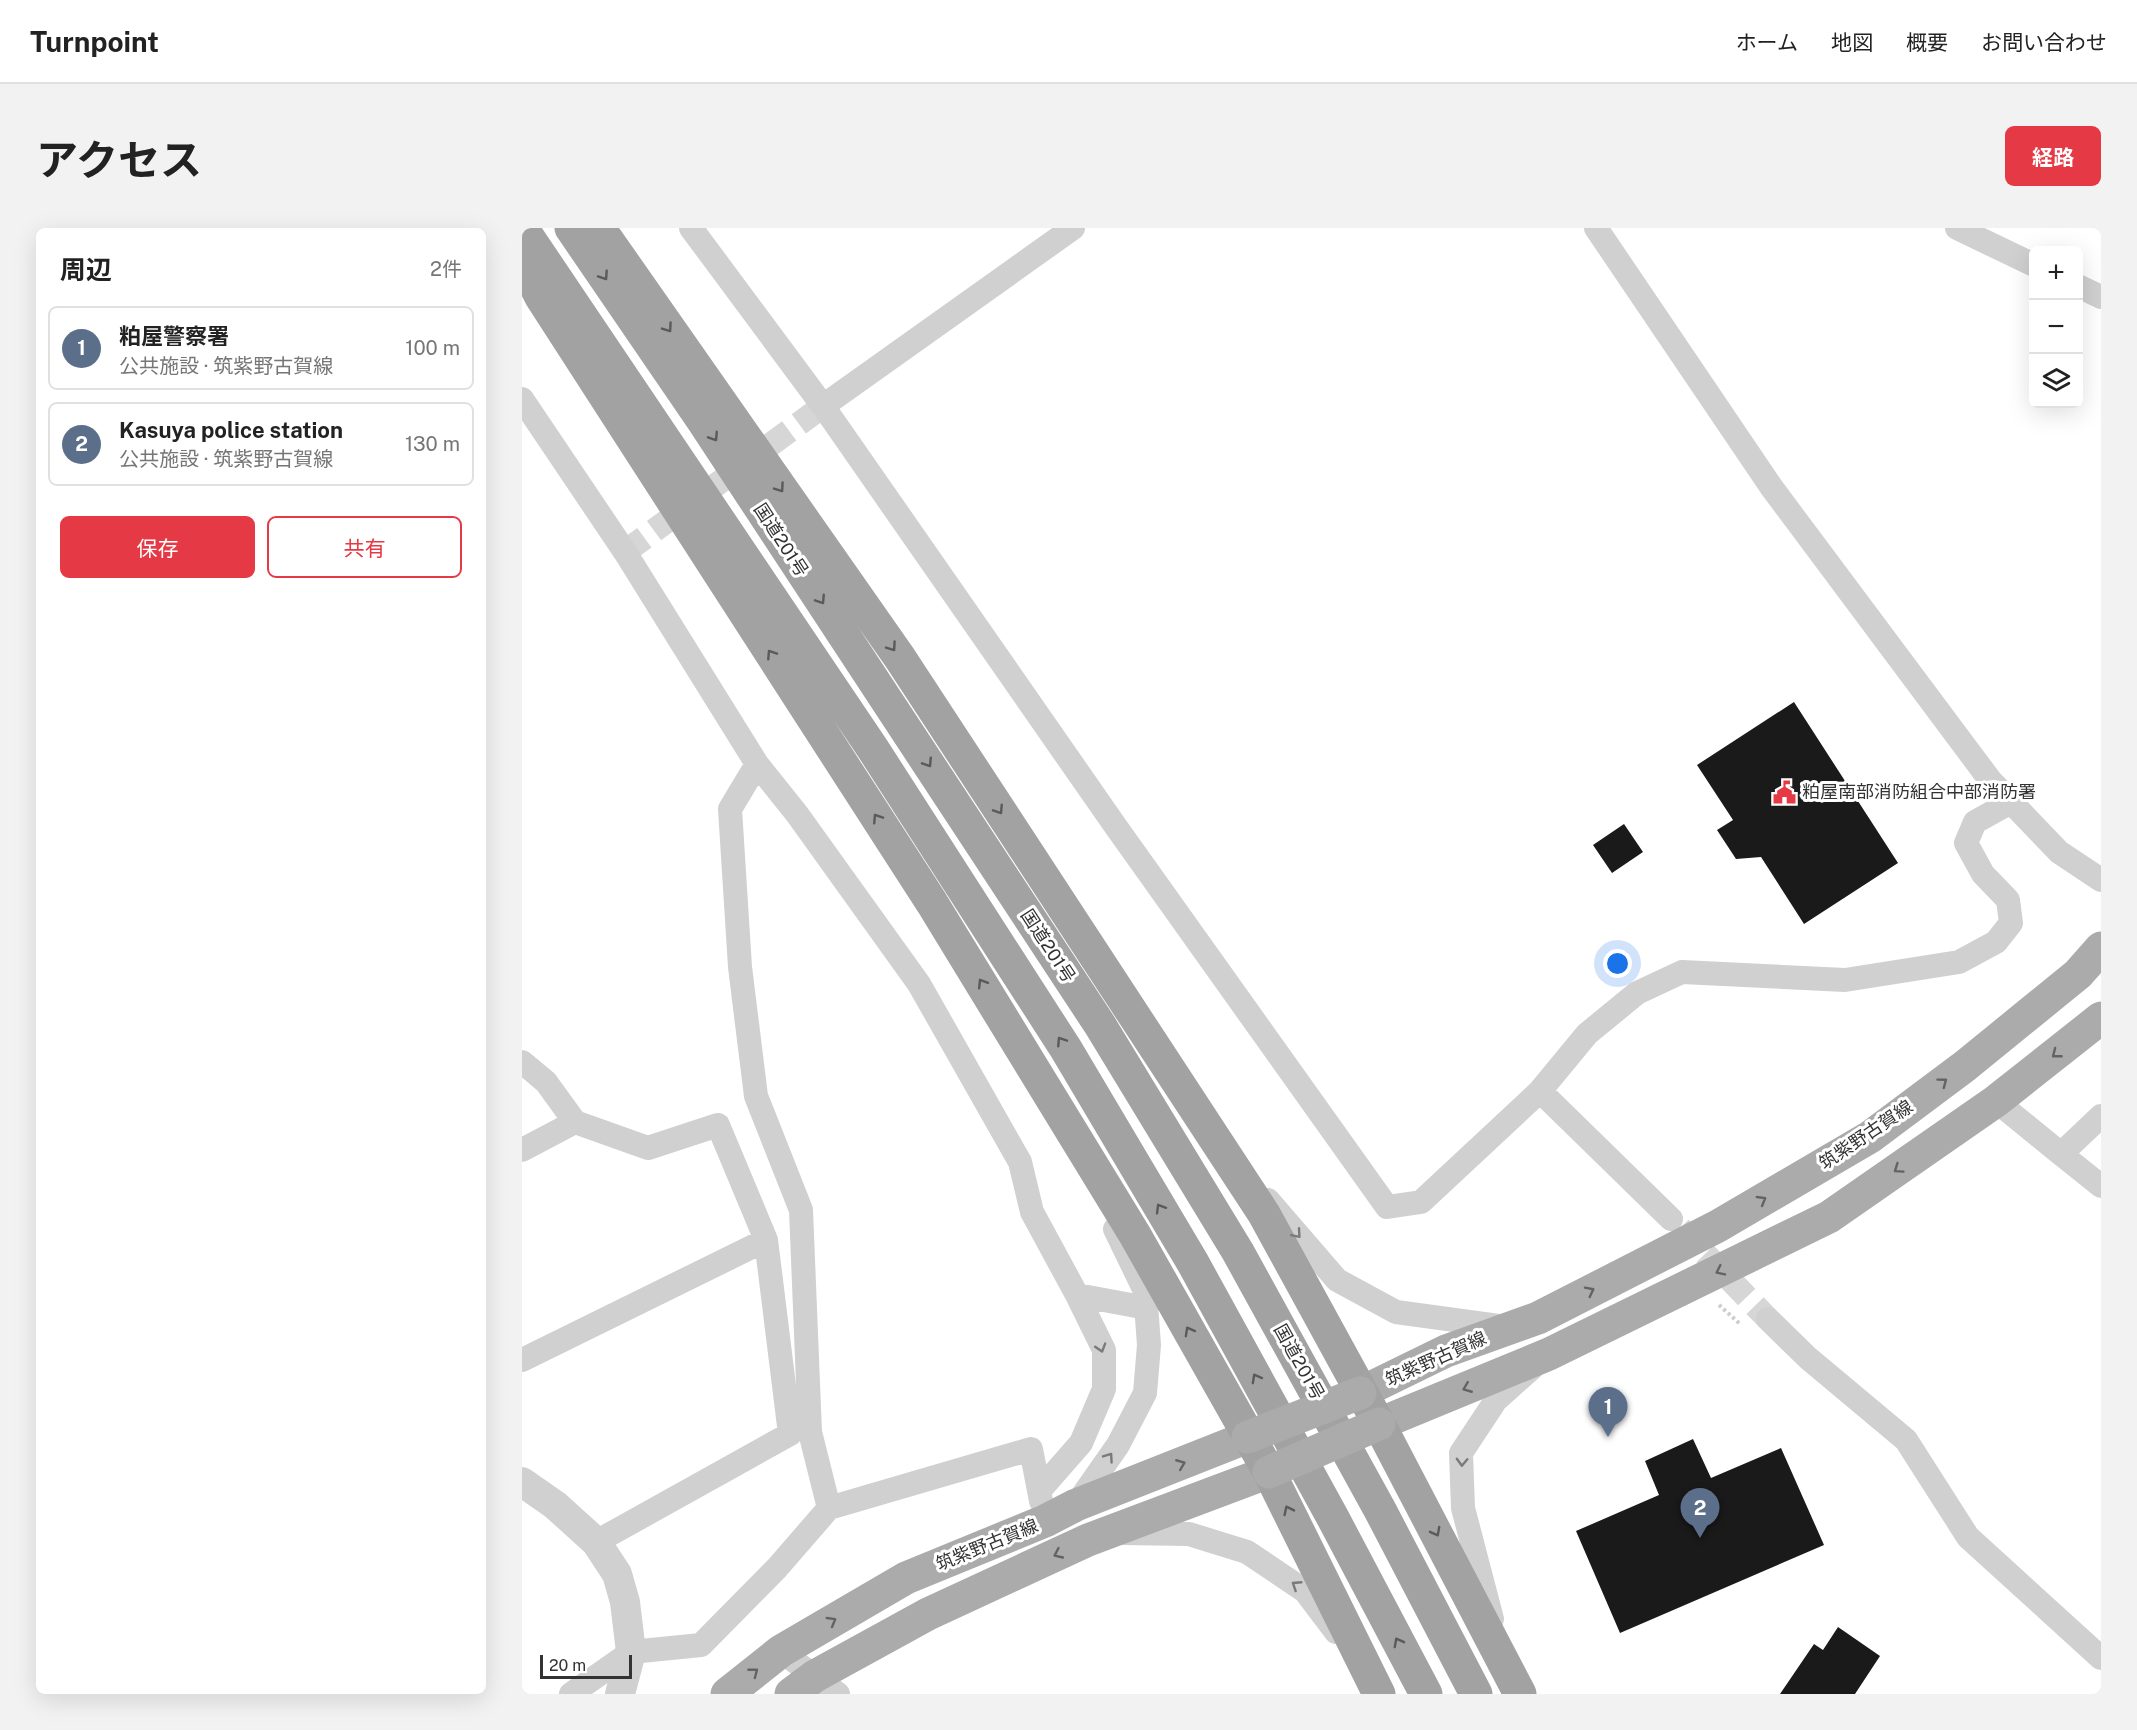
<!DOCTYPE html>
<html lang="ja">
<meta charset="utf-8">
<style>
:root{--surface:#fff;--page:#f2f2f2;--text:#222;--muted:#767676;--line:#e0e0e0;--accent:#e63946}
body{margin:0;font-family:"Public Sans","Noto Sans JP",sans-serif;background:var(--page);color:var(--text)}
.controls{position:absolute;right:18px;top:18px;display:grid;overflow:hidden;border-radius:9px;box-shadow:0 6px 24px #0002}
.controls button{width:54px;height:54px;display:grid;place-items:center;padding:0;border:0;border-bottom:2px solid var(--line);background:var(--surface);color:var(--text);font:30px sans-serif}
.scale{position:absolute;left:18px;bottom:15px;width:92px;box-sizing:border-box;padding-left:6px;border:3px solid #333;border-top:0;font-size:16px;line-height:21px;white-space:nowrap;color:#333;-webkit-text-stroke:4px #fff;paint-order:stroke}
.you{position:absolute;left:1096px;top:736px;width:21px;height:21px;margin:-15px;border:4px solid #fff;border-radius:50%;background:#1a73e8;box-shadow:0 0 0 9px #1a73e833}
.badge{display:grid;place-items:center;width:39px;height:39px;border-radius:50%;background:var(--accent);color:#fff;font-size:20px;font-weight:700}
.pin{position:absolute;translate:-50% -50px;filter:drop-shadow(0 2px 3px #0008)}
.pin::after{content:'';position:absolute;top:32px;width:21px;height:18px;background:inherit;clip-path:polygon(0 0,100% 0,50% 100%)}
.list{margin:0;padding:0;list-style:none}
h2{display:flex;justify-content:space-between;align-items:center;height:78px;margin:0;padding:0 24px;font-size:26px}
h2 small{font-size:20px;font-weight:400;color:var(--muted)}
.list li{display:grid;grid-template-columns:39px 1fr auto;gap:18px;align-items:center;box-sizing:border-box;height:84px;margin:0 12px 12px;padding:0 12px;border:2px solid var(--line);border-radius:9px}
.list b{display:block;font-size:22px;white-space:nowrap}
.list p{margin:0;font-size:20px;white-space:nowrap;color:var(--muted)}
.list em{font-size:20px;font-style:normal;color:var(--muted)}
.actions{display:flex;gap:12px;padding:18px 24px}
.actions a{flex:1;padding:14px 0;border:2px solid var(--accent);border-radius:9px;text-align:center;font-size:21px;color:var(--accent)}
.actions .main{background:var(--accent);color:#fff}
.icon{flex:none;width:33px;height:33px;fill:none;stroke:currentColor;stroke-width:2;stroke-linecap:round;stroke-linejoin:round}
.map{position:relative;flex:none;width:1579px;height:1466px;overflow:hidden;border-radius:9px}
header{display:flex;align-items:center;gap:36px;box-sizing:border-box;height:84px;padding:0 30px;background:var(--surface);border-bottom:2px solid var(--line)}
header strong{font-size:28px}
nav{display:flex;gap:33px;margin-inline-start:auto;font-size:21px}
.intro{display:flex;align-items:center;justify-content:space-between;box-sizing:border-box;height:144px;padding:0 36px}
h1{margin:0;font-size:42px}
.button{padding:15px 27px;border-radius:9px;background:var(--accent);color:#fff;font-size:21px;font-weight:700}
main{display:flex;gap:36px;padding:0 36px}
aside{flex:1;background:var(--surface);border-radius:9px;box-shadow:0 6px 24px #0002}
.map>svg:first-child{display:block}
.building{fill:#1a1a1a}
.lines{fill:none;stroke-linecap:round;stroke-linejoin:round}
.minor-tunnel{stroke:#d6d6d6;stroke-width:24;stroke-dasharray:24 12;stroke-linecap:butt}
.path{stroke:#cdcdcd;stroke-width:4;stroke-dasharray:3 3;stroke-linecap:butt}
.minor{stroke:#d0d0d0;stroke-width:24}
.tertiary{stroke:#d0d0d0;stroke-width:30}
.primary{stroke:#ababab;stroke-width:33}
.trunk{stroke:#a2a2a2;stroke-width:33}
.primary-bridge{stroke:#ababab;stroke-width:33}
.oneway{stroke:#5a5a5a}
.oneway2{stroke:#636363}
.oneway3{stroke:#7a7a7a}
.labels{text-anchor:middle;stroke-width:6;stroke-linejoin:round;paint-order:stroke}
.street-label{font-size:18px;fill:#333;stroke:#fff}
.poi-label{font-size:18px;fill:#333;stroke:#fff;text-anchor:start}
</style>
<header>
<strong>Turnpoint</strong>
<nav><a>ホーム</a><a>地図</a><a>概要</a><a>お問い合わせ</a></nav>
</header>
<div class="intro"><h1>アクセス</h1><a class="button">経路</a></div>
<main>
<aside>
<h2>周辺<small>2件</small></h2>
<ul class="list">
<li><span class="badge" style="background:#5c6f8a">1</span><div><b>粕屋警察署</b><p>公共施設 · 筑紫野古賀線</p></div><em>100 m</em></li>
<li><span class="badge" style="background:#5c6f8a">2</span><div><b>Kasuya police station</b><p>公共施設 · 筑紫野古賀線</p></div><em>130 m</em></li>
</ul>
<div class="actions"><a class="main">保存</a><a>共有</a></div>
</aside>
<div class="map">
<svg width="1579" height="1466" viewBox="0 0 1579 1466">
<rect width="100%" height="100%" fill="#fff"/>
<path class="building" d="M1272,474L1376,635L1282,696L1239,629L1214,631L1195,602L1211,592L1175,537Z
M1102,596L1121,624L1090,645L1071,617Z
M1171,1211L1189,1250L1259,1220L1302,1317L1098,1405L1054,1303L1137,1267L1123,1233Z
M1316,1399L1358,1428L1333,1466H1258L1292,1416L1301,1422Z"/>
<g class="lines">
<path class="minor-tunnel" d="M103,324L301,178
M1158,1000L1246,1091"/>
<path class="path" d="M1197,1077L1218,1096"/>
<path class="minor" d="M169,0L301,178L592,596L865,979L899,974L1018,863L1065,806L1115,765L1160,744L1323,752L1437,734L1474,714L1489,695L1486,672L1461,646L1444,615L1453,594L1489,574
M1074,0L1250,260L1468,552L1537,624L1579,652
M1435,0L1512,37
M1556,58L1579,69
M0,171L103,324L235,536L275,586L397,756L498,934L510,984L555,1067L582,1122V1161L559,1215L517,1263
M301,178L551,0
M0,834L24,854L53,894L126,920L196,897L244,1012L268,1206L74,1314
M1018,863L1149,991
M1474,873L1539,926L1579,888
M0,922L53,894
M1539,926L1579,958
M746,972L815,1052L874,1084L984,1099
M555,1067L625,1080
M1246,1091L1286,1130L1384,1212L1446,1309L1579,1430
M0,1132L244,1012
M554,1277L596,1217L623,1165L627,1117L623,1063L593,1001
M307,1280L509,1221L519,1273
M599,1305L667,1306L725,1324L783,1363L814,1404
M970,1391L941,1280L939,1225L974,1172L1011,1139
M259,1423L316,1466
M49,1466L109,1424L179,1417L255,1340L307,1280L288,1204L279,982L234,868L218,739L208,581L235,536"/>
<path class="tertiary" d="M0,1254L33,1277L74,1314L95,1346L103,1374L109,1424L98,1466"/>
<path class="primary" d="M838,1165L924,1123L1016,1090L1196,998L1348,909L1443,838L1556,746L1579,720
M857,1196L1027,1126L1307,989L1474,873L1579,790
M205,1466L259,1423L384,1350L523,1293L554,1277L726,1209
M269,1466L293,1448L406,1386L566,1312L747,1244"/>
<path class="trunk" d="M0,0L351,521L544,821L671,1035L811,1290L904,1466
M49,0L181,193L578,797L716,1024L858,1282L954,1466
M77,0L378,430L742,986L857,1196L998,1466
M0,33L19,69L410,675L613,1007L747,1244L857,1466"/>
<path class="primary-bridge" d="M726,1209L838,1165
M747,1244L857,1196"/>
</g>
<defs><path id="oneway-chevron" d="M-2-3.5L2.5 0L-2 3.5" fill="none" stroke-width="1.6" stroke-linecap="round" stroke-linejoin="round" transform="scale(1.5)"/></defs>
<g class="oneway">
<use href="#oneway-chevron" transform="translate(82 48) rotate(56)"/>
<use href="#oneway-chevron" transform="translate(146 100) rotate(55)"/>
<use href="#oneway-chevron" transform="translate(192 209) rotate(57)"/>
<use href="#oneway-chevron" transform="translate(258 260) rotate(55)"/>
<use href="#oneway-chevron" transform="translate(299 372) rotate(57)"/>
<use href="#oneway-chevron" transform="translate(370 419) rotate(55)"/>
<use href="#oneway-chevron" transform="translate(249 426) rotate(-123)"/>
<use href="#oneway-chevron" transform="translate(406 535) rotate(57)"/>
<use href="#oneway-chevron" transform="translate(477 582) rotate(57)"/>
<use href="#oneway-chevron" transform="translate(355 590) rotate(-123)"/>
<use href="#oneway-chevron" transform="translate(460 755) rotate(-122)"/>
<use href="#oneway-chevron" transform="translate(539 813) rotate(-123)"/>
<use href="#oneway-chevron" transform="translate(638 980) rotate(-121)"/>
<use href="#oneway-chevron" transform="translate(667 1103) rotate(-119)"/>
<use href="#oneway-chevron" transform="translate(734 1150) rotate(-119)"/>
<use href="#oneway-chevron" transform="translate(766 1282) rotate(-116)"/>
<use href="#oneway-chevron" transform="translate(914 1304) rotate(62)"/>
<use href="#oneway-chevron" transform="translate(876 1414) rotate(-118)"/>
</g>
<g class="oneway2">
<use href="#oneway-chevron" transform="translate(1534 826) rotate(142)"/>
<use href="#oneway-chevron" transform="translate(1421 854) rotate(-37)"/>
<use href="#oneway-chevron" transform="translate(1376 941) rotate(145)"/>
<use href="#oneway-chevron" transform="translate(1240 972) rotate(-30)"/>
<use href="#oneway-chevron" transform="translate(1198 1043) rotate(154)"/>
<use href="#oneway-chevron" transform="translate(1068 1063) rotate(-27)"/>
<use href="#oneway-chevron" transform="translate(945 1160) rotate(158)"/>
<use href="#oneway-chevron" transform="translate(659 1236) rotate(-22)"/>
<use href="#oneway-chevron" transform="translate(536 1326) rotate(155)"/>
<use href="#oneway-chevron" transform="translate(310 1393) rotate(-30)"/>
<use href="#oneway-chevron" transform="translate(232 1444) rotate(-38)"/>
</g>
<g class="oneway3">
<use href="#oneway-chevron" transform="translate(775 1006) rotate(49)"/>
<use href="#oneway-chevron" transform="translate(579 1120) rotate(73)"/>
<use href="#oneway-chevron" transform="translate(587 1229) rotate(-55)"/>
<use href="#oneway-chevron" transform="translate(940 1234) rotate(92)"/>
<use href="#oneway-chevron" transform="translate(774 1357) rotate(-147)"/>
</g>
<defs>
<symbol id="civic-bare" viewBox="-9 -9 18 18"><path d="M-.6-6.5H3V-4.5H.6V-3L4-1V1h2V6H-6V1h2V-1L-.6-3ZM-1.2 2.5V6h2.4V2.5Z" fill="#e63946" stroke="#fff" stroke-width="2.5" paint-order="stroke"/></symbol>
</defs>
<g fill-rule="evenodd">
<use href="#civic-bare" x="1246" y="548" width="33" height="33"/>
</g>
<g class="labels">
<g class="street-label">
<text transform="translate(259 312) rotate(57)" y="6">国道201号</text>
<text transform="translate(526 718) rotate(57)" y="6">国道201号</text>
<text transform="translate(1344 907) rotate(-34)" y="6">筑紫野古賀線</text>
<text transform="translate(914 1131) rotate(-24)" y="6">筑紫野古賀線</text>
<text transform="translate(777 1134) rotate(61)" y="6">国道201号</text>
<text transform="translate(465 1317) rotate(-22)" y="6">筑紫野古賀線</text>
</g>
<g class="poi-label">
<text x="1280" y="570">粕屋南部消防組合中部消防署</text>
</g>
</g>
</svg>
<div class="controls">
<button>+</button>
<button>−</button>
<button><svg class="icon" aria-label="layers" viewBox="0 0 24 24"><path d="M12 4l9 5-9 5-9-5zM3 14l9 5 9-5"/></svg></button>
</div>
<div class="scale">20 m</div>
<div class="you"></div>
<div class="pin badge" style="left:1086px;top:1209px;background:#5c6f8a">1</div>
<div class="pin badge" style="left:1178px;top:1310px;background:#5c6f8a">2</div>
</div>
</main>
